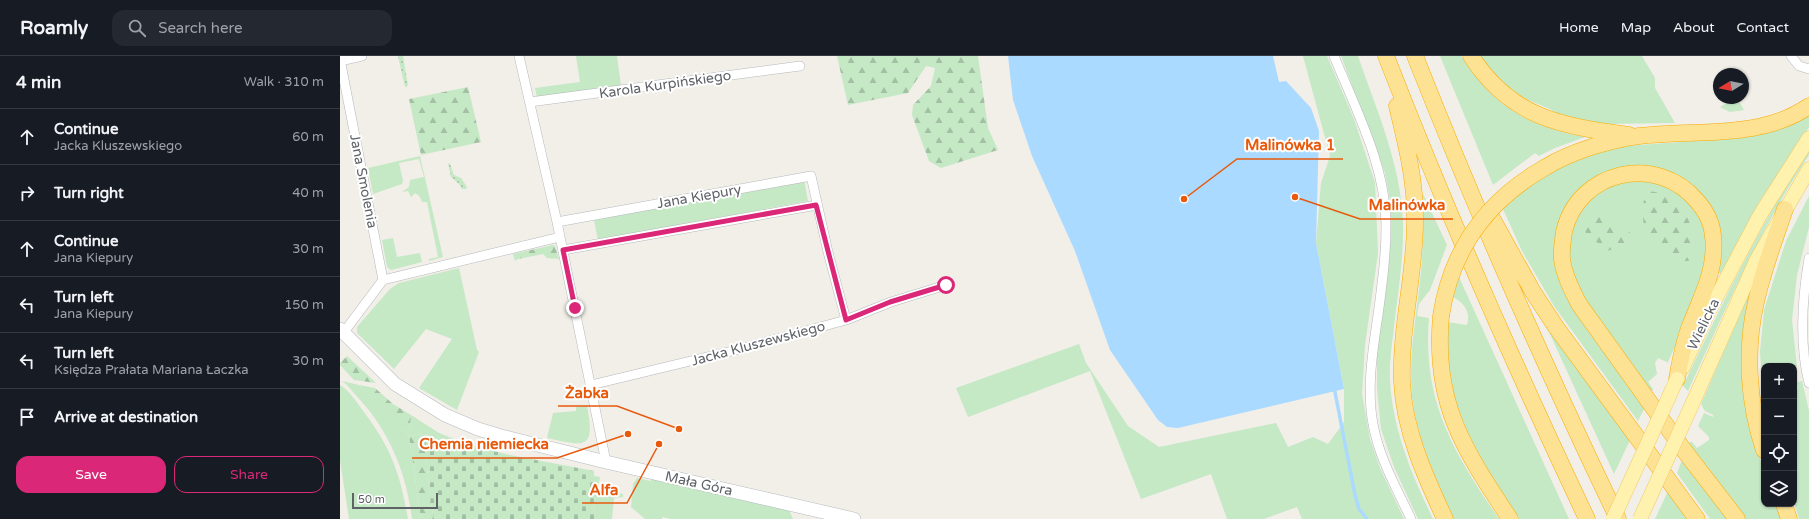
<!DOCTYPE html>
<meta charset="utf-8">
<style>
:root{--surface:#171b24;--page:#242831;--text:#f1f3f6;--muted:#9ea1a6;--line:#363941;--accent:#db2777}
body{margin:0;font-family:"Varela Round",sans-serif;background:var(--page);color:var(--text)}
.controls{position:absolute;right:12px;bottom:12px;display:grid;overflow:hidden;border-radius:8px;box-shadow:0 1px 3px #0004}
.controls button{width:36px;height:36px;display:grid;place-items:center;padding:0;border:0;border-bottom:1px solid var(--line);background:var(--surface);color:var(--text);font:20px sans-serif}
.compass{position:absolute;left:1373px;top:12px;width:36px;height:36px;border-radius:50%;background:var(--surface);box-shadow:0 1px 3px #0004;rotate:260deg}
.scale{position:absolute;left:12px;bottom:10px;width:86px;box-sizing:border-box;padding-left:4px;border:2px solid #5f6368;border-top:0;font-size:11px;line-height:14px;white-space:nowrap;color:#5f6368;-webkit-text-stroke:3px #fff;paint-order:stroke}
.stop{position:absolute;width:12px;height:12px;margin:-9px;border:3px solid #db2777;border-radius:50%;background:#fff}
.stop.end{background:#db2777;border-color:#fff;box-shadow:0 1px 4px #0008}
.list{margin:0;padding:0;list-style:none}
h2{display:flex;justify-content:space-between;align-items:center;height:52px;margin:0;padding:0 16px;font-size:17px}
h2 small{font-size:13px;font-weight:400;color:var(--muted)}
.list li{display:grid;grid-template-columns:26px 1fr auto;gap:12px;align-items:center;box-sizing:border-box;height:56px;padding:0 16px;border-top:1px solid var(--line)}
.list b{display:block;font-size:15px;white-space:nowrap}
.list p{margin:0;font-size:13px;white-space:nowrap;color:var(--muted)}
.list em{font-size:13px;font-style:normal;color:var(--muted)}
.actions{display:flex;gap:8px;padding:12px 16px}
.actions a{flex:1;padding:9px 0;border:1px solid var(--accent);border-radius:12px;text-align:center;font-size:14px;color:var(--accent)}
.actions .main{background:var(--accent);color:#fff}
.icon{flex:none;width:22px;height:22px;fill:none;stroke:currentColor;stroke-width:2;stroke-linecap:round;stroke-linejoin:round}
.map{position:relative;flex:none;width:1469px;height:463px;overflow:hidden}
header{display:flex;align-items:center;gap:24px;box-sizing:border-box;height:56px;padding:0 20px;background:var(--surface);border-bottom:1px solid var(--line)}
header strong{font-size:19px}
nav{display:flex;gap:22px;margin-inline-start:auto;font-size:14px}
.search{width:280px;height:36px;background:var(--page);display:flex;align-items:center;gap:10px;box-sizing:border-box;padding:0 14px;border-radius:12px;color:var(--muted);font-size:15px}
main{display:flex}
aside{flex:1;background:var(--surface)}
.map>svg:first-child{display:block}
.grass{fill:#c5e8c5}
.forest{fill:url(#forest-firs)}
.cemetery{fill:url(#cemetery-stones)}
.garden{fill:url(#garden-dots)}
.water{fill:#aadaff}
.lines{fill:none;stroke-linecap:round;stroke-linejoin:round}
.stream{stroke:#aadaff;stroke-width:3.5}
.street-casing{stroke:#b5b8bc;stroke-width:10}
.secondary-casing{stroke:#b6babf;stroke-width:14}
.primary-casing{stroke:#f2c960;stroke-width:15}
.highway-casing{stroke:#f9ab00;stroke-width:17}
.street{stroke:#fff;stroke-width:9}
.secondary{stroke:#fff;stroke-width:13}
.primary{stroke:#fff2af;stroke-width:14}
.highway{stroke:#fde293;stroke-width:16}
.primary-bridge-casing{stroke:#f2c960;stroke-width:15;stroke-linecap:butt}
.highway-bridge-casing{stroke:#f9ab00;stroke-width:17;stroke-linecap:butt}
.primary-bridge{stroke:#fff2af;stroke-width:14}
.highway-bridge{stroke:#fde293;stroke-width:16}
.route{stroke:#db2777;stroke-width:5}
.labels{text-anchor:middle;stroke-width:4;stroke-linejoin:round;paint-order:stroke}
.street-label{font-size:14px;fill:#5f6368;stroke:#fff}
.leader{fill:none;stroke:#e8590c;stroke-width:1.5}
.callout-dot{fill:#e8590c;stroke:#fff;stroke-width:1.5}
.callout-label{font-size:15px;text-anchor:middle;font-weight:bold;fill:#e8590c;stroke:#fff;stroke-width:4;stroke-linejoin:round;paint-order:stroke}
</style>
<header>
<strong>Roamly</strong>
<div class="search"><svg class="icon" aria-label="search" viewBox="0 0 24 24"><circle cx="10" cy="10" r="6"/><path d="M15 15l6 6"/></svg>Search here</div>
<nav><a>Home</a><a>Map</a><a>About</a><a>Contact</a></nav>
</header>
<main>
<aside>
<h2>4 min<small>Walk · 310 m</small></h2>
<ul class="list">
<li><svg class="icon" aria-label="ahead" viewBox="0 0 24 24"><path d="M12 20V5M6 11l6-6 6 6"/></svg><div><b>Continue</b><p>Jacka Kluszewskiego</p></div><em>60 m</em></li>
<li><svg class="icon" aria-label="right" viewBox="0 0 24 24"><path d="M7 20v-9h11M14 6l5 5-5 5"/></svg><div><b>Turn right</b></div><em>40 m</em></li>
<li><svg class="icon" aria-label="ahead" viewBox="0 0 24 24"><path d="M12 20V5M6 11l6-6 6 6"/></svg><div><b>Continue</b><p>Jana Kiepury</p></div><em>30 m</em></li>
<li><svg class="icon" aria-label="left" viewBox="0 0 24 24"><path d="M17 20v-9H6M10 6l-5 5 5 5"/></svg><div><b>Turn left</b><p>Jana Kiepury</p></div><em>150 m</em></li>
<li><svg class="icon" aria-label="left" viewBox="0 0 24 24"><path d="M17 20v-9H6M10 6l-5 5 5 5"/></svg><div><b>Turn left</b><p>Księdza Prałata Mariana Łaczka</p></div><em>30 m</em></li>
<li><svg class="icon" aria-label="arrive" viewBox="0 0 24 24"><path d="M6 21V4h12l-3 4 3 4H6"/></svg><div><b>Arrive at destination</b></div></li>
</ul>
<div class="actions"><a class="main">Save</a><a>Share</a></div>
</aside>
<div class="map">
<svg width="1469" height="463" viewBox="0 0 1469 463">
<defs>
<pattern id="forest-firs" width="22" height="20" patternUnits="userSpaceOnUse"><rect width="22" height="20" fill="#c5e8c5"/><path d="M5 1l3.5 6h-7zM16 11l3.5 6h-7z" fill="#a3c0a4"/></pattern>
<pattern id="cemetery-stones" width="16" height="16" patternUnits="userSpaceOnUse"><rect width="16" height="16" fill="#c5e8c5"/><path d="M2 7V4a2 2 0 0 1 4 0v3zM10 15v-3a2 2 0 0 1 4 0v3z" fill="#a3c0a4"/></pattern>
<pattern id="garden-dots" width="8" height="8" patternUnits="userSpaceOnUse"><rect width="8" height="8" fill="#c5e8c5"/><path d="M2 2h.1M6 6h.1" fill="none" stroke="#a3c0a4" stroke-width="1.8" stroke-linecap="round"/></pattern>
</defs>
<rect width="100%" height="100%" fill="#f1efe8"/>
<path class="grass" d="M236,0H277L281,30L197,42L195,32L240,26Z
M963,0H987L1014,63L1035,127L1038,197L1025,289L1022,338L1030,383L1040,412L1064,463H962L957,451L924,463H887L871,418L801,443L750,315L628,361L616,332L739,288L746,307L788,370L819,391L936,367L948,391L973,381L988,388L1004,366V333L976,187L981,127L990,100Z
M1001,0H1018C1036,53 1061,108 1063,166C1064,201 1058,236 1054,271C1052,289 1049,307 1050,325C1053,375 1072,419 1093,463H1078L1054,411L1041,373L1037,332V292L1051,181V150L1045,117Z
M1100,0H1121C1154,50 1186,70 1245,81L1215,92L1199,100L1195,97L1153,129Z
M1138,0H1302L1315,22V32L1335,67L1264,68L1226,63L1210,53L1186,43L1166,30Z
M1395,42H1397L1404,54L1390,56L1380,51Z
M1469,58V71L1420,145L1381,218L1378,216L1380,206L1349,128L1255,123L1216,200L1306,349L1298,365L1214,250L1182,195L1163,153L1188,131L1238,101L1286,90L1380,83Z
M1469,94V99C1420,173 1385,254 1348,335L1343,330C1382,248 1419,170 1469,94Z
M80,100L103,201L89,205V203L98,201L87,146H82C81,142 79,139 75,137L71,141L68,135L62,136L69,131L70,124L84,121L79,103L59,107L63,125L62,128L33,138L28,112Z
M464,124L468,145L258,184L254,164Z
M1301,124L1330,131L1357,155L1366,175L1367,202L1356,245L1327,308V306L1318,302L1315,307L1317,318L1308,326L1313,333L1311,337C1299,320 1287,304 1275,287C1249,252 1209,200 1241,155C1248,146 1259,134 1271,129C1279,126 1291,125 1301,124Z
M1083,138L1107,189L1090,234L1079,248L1077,260L1089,262C1082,346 1114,397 1159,463H1114C1096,424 1077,383 1072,340C1068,298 1077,258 1081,216C1083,190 1084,164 1083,138Z
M1469,140V171L1457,219L1452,264L1457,311L1424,310V349L1420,296L1424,254L1446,185Z
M53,182L57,201L80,197L82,206L51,214L47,211L42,184Z
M119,212L137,294L139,296L117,354L79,332L112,283L86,273L54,313L17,277V271L50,233L59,227Z
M1119,221L1229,463H1178L1129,383L1108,324L1107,266L1127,269C1131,256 1124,247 1113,241Z
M1411,233L1418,397L1424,415V448H1436L1442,463H1404L1349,388L1351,385L1357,392L1369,384V381L1358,370L1364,357L1373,361V359L1365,355L1361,348Z
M1204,265L1291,382L1274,418Z
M2,325L19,329L69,380L71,359L99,377L129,389L84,378L69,380L81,463H72C68,430 58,398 40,370C31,355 18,342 7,329Z
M1462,325L1469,355V463H1459L1454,447V333H1458L1457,326Z
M0,329C10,335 17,347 24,356C52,394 60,417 68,463H9L0,404Z
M247,350C256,395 244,390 207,382L213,357L236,355V351Z
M1343,401L1388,463H1370L1337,417Z
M254,420L260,421L258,432L283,438V441L274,442L272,463H255Z
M297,422L311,425V422L449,454L453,463H331L322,461V463H305L291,451L293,428Z
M1329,433L1350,463H1315Z"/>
<path class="forest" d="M497,0H638L648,72L658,94L601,112L589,105L572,59L573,49L591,30L595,12L586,10L568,37L508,49Z
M128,31L141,86L81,99L69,43Z
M1309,135C1315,136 1322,137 1327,140C1344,147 1352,171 1357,187L1349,205H1328L1304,173L1302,149Z
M1258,154L1290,176L1289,188L1267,195L1245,176Z
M213,189L215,190L219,203L207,202L203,198L178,203L175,205L173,198Z
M7,300L36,327L14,324L0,309V307Z
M19,329L35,332L53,348L71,359L69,380L84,378L90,442L94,463H81L69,380Z"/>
<path class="cemetery" d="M84,378L170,399L254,415L255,463H94L90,442Z"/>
<path class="garden" d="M58,0H63L68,30L65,31Z
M108,107L110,108L114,119L121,122L127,131L126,133H122L119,128L111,121Z"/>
<path class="water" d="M668,0H933L939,26L946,25L971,52L979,75L976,187L1004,333L838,372L827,371L818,364L770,294L735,195L692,100L673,44Z"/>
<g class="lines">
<path class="stream" d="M994,331L1015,439L1019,453L1027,463"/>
<defs>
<path id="street" d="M179,0L217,166L266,406
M994,0C1016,54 1046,110 1046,170C1046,191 1044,214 1041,236C1036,280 1025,324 1033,368C1039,402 1057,433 1071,463
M1451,0L1459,10L1469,13
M0,3L43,224
M0,5L22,0
M190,46L460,10
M217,166L471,120L488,196L506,264
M223,194L477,149
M1469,202C1462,243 1459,287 1469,327
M4,276L43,224L220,181
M251,329L396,294L506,264L551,246L606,229"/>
<path id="secondary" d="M0,273L55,328L105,359L138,373L161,380L266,406L514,463"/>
<path id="primary" d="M1343,311L1368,257L1420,159L1469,82
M1354,344L1416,205L1469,113"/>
<path id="highway" d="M1046,0C1107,157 1175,311 1247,463
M1075,0C1137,157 1205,311 1278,463
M1131,0C1171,62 1221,70 1289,79
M1057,50C1066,88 1076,126 1075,166C1075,219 1060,272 1062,326C1064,374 1085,420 1105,463
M1204,112C1230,96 1268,84 1299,80C1355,73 1420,84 1469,50
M1149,157L1193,236L1216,271L1357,463
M1101,260C1093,348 1124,393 1170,463
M1337,323C1340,305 1343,288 1350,270C1361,241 1377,214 1373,180C1372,167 1366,155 1357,145C1317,97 1238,114 1224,176C1223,185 1221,194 1222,203C1224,219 1232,234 1239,248L1343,393L1397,463
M1424,394C1408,347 1405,294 1416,246C1423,214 1435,183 1445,153
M1444,448L1449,463"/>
</defs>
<use href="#street" class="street-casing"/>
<use href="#secondary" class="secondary-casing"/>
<use href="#primary" class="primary-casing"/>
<use href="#highway" class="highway-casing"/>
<use href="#street" class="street"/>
<use href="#secondary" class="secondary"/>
<use href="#primary" class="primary"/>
<use href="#highway" class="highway"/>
<defs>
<path id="primary-bridge" d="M1273,463L1337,323
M1300,463L1354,344"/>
<path id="highway-bridge" d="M1101,260C1111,194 1147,145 1204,112"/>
</defs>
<use href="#primary-bridge" class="primary-bridge-casing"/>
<use href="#highway-bridge" class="highway-bridge-casing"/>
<use href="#primary-bridge" class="primary-bridge"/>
<use href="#highway-bridge" class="highway-bridge"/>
</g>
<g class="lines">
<path class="route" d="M235,252L223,194L476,149L506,264L550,246L606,229"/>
</g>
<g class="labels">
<g class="street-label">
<text transform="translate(325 28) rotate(-8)" y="5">Karola Kurpińskiego</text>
<text transform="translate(24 125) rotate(79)" y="5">Jana Smolenia</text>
<text transform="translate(359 140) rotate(-10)" y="5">Jana Kiepury</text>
<text transform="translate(1363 268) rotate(-64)" y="5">Wielicka</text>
<text transform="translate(418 287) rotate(-15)" y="5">Jacka Kluszewskiego</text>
<text transform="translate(359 427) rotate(13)" y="5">Mała Góra</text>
</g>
</g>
<path class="leader" d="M844 143L897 103H1003M955 141L1020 163H1113M339 373L277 350H218M288 378L217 402H72M319 388L287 447H242"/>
<g class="callout-dot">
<circle cx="844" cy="143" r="4"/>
<circle cx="955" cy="141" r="4"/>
<circle cx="339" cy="373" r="4"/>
<circle cx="288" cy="378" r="4"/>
<circle cx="319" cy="388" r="4"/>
</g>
<g class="callout-label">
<text x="950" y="94">Malinówka 1</text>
<text x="1067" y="154">Malinówka</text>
<text x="247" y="342">Żabka</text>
<text x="144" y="393">Chemia niemiecka</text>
<text x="264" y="439">Alfa</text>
</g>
</svg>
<div class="controls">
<button>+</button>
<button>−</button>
<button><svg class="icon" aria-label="locate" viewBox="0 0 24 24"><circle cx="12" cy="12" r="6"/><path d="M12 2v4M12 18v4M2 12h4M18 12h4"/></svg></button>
<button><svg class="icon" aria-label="layers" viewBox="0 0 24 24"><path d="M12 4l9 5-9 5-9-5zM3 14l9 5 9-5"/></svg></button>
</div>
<svg class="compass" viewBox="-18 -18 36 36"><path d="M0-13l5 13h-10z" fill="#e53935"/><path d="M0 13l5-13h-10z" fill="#9ea1a6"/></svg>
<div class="scale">50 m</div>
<div class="stop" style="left:606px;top:229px"></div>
<div class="stop end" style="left:235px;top:252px"></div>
</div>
</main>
